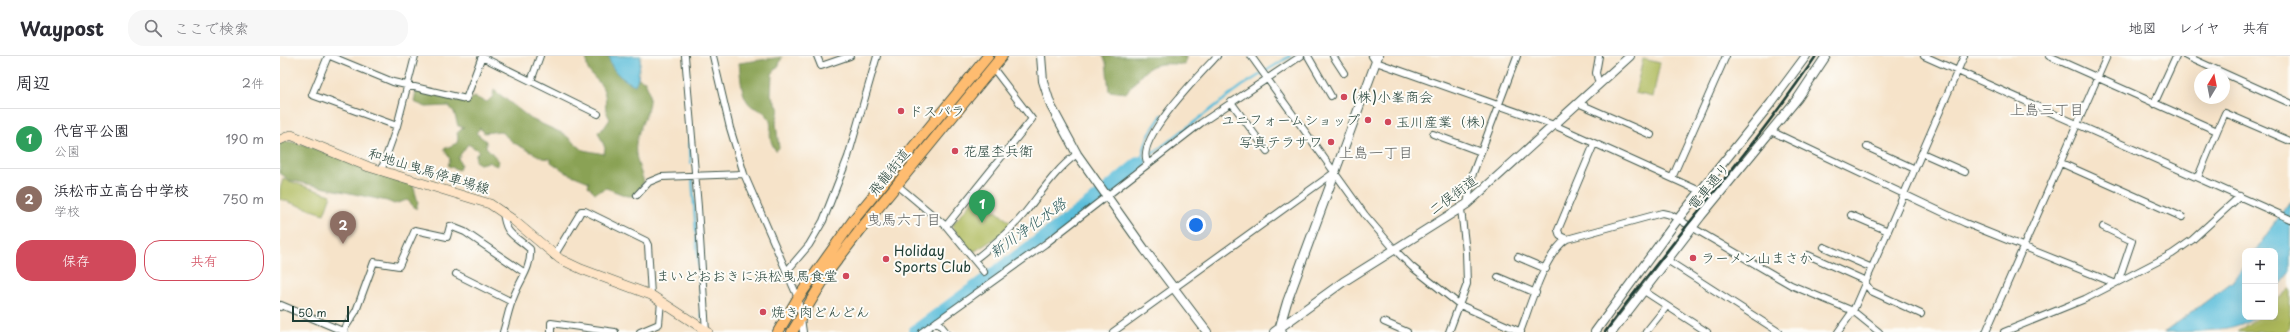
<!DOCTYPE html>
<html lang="ja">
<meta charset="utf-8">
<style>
:root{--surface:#fff;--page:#f7f7f7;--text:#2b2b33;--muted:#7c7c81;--line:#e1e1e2;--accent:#d1495b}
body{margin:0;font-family:"Playpen Sans","Klee One",sans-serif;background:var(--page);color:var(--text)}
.controls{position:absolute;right:12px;bottom:12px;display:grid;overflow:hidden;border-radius:8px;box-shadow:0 4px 16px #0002}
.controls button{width:36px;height:36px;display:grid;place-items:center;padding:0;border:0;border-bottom:1px solid var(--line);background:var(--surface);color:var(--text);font:20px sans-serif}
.compass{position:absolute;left:1914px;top:12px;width:36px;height:36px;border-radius:50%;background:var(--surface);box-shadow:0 4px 16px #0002;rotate:10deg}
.scale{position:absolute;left:12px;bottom:10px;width:57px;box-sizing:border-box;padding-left:4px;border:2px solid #1f3d34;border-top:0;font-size:11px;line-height:14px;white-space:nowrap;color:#1f3d34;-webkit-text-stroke:3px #fdfcf7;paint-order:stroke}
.you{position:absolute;left:916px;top:169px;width:14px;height:14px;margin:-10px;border:3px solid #fff;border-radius:50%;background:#1a73e8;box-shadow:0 0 0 6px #1a73e833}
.badge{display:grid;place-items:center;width:26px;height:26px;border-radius:50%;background:var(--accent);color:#fff;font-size:13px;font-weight:700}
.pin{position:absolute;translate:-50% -33px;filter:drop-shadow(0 1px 2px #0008)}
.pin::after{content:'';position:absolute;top:21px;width:14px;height:12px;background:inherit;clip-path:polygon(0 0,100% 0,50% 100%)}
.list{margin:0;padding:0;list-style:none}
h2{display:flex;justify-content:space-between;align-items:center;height:52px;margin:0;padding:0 16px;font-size:17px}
h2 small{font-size:13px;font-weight:400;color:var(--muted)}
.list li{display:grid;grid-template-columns:26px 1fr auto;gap:12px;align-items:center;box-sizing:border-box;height:60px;padding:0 16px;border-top:1px solid var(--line)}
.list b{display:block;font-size:15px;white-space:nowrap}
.list p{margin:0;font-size:13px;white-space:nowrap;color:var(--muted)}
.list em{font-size:13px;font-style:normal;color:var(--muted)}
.actions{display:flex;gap:8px;padding:12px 16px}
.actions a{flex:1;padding:9px 0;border:1px solid var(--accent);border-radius:16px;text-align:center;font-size:14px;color:var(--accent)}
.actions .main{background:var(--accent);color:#fff}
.icon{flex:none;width:22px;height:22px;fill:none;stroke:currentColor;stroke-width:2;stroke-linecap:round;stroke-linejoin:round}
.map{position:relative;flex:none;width:2010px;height:276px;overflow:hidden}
header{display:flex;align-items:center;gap:24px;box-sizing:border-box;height:56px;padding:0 20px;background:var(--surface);border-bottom:1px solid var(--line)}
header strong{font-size:19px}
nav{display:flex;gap:22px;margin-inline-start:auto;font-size:14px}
.search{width:280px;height:36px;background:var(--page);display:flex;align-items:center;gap:10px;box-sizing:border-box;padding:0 14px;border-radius:16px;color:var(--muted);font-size:15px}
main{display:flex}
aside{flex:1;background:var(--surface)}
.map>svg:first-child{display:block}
.green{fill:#aeba5c;stroke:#667c48}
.forest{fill:#8aa254;stroke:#547044}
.water{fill:#5cbeda;stroke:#3e7e87}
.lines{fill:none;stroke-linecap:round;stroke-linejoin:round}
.stream{stroke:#5cbeda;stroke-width:2.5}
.river{stroke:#5cbeda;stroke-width:14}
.minor-casing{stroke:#3f564a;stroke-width:8}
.tertiary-casing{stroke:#3f564a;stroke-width:10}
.secondary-casing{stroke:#3f564a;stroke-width:10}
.trunk-casing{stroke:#3f564a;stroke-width:12}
.minor{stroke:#fff;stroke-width:6}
.tertiary{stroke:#fff;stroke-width:8}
.secondary{stroke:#ffe4c6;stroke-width:9}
.trunk{stroke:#febc70;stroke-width:10}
.rail{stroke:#1f3d34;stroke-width:2.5}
.poi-dot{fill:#d1495b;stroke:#fdfcf7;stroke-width:1.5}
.labels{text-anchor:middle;stroke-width:4;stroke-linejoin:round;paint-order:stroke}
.poi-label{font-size:14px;fill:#1f3d34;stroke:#fdfcf7;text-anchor:start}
.street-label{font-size:14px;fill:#1f3d34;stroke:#fdfcf7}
.neighbourhood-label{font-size:15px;fill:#636665;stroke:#fdfcf7}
.water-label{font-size:15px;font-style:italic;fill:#2e5d5e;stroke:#fdfcf7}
</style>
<header>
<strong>Waypost</strong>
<div class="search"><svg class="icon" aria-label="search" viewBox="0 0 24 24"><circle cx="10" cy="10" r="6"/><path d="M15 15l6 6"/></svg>ここで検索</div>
<nav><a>地図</a><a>レイヤ</a><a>共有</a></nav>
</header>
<main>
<aside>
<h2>周辺<small>2件</small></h2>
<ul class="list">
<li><span class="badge" style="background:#2e9e5b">1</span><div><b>代官平公園</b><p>公園</p></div><em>190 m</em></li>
<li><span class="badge" style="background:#8d6e63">2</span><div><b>浜松市立高台中学校</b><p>学校</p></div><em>750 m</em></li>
</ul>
<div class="actions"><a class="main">保存</a><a>共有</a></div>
</aside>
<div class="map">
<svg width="2010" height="276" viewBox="0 0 2010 276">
<rect width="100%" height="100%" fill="#fdfcf7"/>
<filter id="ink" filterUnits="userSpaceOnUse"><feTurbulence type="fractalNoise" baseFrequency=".025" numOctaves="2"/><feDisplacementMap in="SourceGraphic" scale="8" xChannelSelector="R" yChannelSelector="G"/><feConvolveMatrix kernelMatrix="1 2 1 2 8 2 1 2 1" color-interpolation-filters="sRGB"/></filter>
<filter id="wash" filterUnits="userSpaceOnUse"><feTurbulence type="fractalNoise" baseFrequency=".012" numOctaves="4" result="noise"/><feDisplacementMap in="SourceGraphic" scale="16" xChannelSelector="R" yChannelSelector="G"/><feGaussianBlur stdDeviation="0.9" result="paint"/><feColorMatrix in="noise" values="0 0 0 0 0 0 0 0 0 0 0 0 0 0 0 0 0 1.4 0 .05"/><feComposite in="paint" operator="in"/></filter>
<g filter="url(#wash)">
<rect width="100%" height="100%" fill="#f6e3c9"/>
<path class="green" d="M1363,3L1380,7L1373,41L1355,37Z
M3,123L51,139L44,158L0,143V133Z
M697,140L731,167L719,180L695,195H692L673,172V168Z
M2010,232V272L2006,276H1957L1978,261H1995V246Z"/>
<path class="forest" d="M307,0H344C349,9 354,23 365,25C377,49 360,64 356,87C354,100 360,113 364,126L354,140H347L326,132L315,137L308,130L309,126L287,117L271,106V103L263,102L234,87L220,75L204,77L200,72L196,77L206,85V91L219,105L217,110L208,106L200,108L195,105L196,99L199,95L188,88L178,102L181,108L179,114L168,110L170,103L164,93L177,87L178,82L177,77L184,71L178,70L174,56L169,50L146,51L134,46L136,34L185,47L194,41L207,46L213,40L214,34L251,63L284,78L303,94L324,98L325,92L318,76L324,72L330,63C322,50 328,47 324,35C318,19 304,21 307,0Z
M823,0H906L905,9C868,5 869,10 846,37L829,35L826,6Z
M502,1L499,9L492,18L491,39L499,53L496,67L499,92L496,95C485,79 494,73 489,63C485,54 480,55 473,51C460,43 461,20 459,7Z
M5,85L23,88L133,129L138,146L136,153L127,144L114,148L107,145L9,124L0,117V87Z"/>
<path class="water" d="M329,0H361L358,22L355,29C343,24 330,15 329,0Z
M2010,145V217L1995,235V195H1975Z
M1965,208V261H1974C1956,276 1912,276 1885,276L1952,226Z"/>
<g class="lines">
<path class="stream" d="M409,78L411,107
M860,107L962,30L1010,0
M860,107L868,80L882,59
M412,120L422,262"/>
<path class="river" d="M635,276L818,142L860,107"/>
</g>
</g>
<g filter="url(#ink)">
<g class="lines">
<defs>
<path id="minor" d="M48,0L32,39L117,70L135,0
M50,0L113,26L186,43L202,0
M405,0L418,151L426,276
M433,0L450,72L464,118L518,242L523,276
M537,0L541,10L570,0
M971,0L1085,159L1115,194L1132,211L1180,249L1241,276
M1028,0L1051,40
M1053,0L1064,17
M1092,0L1096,6L1274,69L1420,135
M1644,0L2010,163
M1769,0L1937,75L1918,121
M1906,0L2010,47
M202,1L318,58
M251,25L260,0
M1319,28L1316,17L1319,0
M951,46L987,95
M1298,47L1371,79
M1874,48L1896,0
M1491,75L1685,167L1834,227
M1937,75L1945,57L2010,85
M1153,78L1201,96
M1587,91L1635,113
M1642,97L1685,116
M868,107C852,86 923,15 937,0
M1781,107L1902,161
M101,115L117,70
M1392,122L1446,0
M616,128L666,170L694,204C712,190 729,176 744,158C761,137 775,114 797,98
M357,139L369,126L381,121L464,118
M1187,148L1193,117L1237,0
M223,155C225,179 233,178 250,193C252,211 240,224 234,240C229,251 227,264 223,276
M1571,159L1608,175
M666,170L752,63L713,12
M1823,171L1852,185L1838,226
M1287,183L1280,180L1278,174L1314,88
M1544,191L1592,212
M1528,199L1586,225
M274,200L299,159L301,155H305L366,185L368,189L371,239
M1238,201L1266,213
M694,204L704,216
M1387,204L1499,276
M506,216L529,189L543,165L568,101L597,0
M176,218L232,246
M1218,221L1256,237
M1585,227L1591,235L1641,258
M1364,235L1427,276
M0,251L1,249L65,276
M657,265L666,276
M1104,266L1127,276
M63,275L76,255L94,206L119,210L135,174L167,181L170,170L185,176L245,217
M271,276V267L335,276
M360,276L379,268L381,245
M642,276L765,188L921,67L1021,0
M833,276L1055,116
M1169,276L1187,228L1186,196L1181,153
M1240,276C1250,251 1264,198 1287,183L1382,157L1391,159L1511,229L1573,255L1599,276
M1366,276L1387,250
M1558,276L1573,255L1684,0
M1706,276L1827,0
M1724,276L1805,243L1892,198L1912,184L1960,140"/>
<path id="tertiary" d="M761,0L763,25L771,50L797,98L865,194L927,276
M994,276L1063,226L1187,148L1350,0
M1002,276L1000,270L1007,246L1098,0
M1315,276L1398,163L1491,47L1526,0
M1332,276L1421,160L1518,42L1546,0"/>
<path id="secondary" d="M0,84L11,79L89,111L210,148L232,163L280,203L301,213L371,239L428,276"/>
<path id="trunk" d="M498,276L518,242L575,162L708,0
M512,276L551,212L584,169L722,0"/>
</defs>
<use href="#minor" class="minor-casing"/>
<use href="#tertiary" class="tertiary-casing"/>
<use href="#secondary" class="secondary-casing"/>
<use href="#trunk" class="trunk-casing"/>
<use href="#minor" class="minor"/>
<use href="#tertiary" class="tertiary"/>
<use href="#secondary" class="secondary"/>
<use href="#trunk" class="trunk"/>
<path class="rail" d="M1325,276C1393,182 1471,96 1536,0"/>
</g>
</g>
<g class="poi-dot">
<circle cx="1064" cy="41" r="4"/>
<circle cx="621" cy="55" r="4"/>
<circle cx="1088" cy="64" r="4"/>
<circle cx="1108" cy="66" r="4"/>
<circle cx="1051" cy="86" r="4"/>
<circle cx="675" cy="95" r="4"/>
<circle cx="1413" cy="202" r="4"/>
<circle cx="606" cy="203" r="4"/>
<circle cx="566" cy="220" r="4"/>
<circle cx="483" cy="256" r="4"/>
</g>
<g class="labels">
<g class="poi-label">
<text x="1072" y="46">(株)小峯商会</text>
<text x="629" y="60">ドスパラ</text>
<text x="1080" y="69" text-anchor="end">ユニフォームショップ</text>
<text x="1116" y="71">玉川産業（株）</text>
<text x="1043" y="91" text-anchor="end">写真テラサワ</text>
<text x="683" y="100">花屋杢兵衛</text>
<text x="614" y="200">Holiday<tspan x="614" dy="16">Sports Club</tspan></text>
<text x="1421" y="207">ラーメン山まさか</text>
<text x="558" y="225" text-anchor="end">まいどおおきに浜松曳馬食堂</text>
<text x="491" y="261">焼き肉どんどん</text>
</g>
<g class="street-label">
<text transform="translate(149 115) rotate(17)" y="5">和地山曳馬停車場線</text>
<text transform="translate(609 116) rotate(-51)" y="5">飛龍街道</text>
<text transform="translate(1429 130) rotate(-50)" y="5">電車通り</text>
<text transform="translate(1173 139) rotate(-37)" y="5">二俣街道</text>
</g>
<g class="neighbourhood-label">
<text x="1767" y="59">上島三丁目</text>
<text x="1096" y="102">上島一丁目</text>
<text x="624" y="169">曳馬六丁目</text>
</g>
<g class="water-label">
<text transform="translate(748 172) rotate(-36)" y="5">新川浄化水路</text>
</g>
</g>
</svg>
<div class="controls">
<button>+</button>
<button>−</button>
</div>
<svg class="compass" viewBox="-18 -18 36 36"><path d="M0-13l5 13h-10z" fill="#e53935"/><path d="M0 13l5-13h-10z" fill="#7c7c81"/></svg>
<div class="scale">50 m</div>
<div class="you"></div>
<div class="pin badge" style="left:702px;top:167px;background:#2e9e5b">1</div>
<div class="pin badge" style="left:63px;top:188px;background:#8d6e63">2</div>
</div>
</main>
